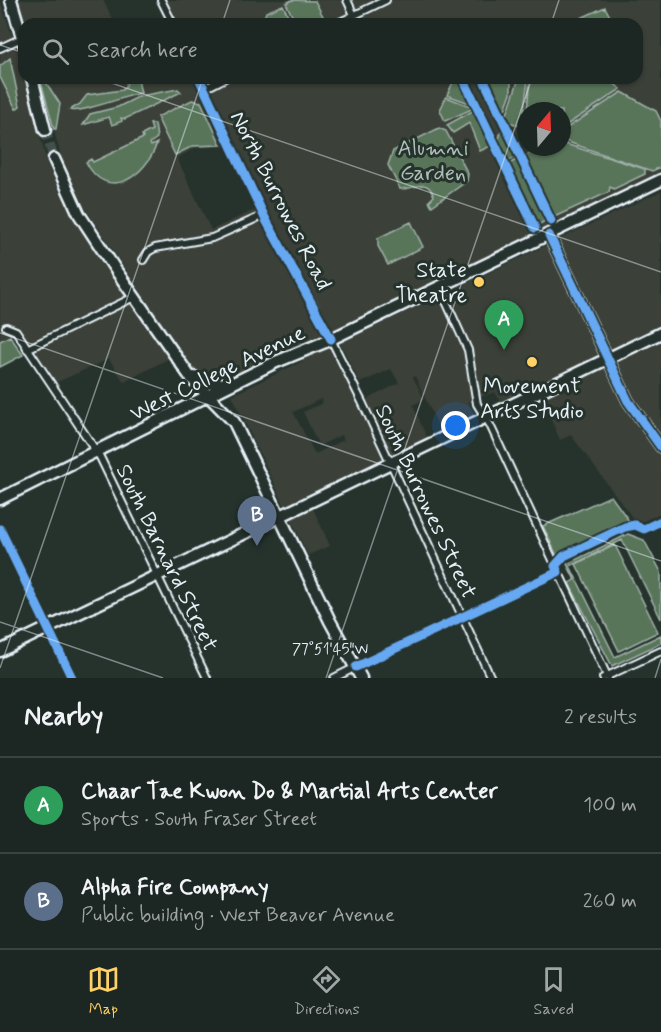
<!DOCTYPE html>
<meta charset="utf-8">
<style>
:root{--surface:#1c2622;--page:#29322f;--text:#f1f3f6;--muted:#a0a5a5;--line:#3a4340;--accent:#ffd166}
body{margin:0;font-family:Mynerve,sans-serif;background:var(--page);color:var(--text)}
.compass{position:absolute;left:517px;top:102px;width:54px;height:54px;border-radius:50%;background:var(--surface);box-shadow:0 2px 4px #0004;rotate:19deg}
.you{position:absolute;left:456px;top:426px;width:21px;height:21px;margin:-15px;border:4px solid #fff;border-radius:50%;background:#1a73e8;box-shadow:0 0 0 9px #1a73e833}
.badge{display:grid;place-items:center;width:39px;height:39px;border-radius:50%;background:var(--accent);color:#fff;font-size:20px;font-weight:700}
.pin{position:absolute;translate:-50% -50px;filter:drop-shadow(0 2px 3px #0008)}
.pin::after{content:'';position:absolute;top:32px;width:21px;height:18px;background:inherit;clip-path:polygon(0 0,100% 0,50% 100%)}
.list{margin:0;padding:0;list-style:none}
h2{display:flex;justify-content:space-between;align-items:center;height:78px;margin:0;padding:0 24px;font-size:26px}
h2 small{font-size:20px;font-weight:400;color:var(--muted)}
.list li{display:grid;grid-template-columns:39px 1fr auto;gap:18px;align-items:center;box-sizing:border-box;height:96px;padding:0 24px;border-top:2px solid var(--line)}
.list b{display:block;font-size:22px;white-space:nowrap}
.list p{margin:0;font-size:20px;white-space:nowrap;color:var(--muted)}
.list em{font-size:20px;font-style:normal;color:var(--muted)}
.icon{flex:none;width:33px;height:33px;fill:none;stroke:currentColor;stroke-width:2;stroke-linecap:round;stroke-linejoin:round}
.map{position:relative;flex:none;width:661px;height:678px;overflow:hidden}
.search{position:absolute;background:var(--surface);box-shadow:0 2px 4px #0004;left:18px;right:18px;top:18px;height:66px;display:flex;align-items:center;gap:15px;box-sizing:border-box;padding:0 21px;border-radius:18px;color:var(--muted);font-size:22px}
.sheet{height:270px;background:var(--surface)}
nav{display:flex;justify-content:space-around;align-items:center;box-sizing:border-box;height:84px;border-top:2px solid var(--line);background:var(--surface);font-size:16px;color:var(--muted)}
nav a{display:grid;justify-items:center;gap:3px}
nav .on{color:var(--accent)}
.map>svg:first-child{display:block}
.built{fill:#3a4039;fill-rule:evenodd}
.green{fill:#59745a;stroke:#a0b2a9;stroke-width:1.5}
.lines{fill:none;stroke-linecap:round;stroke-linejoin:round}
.primary-tunnel{stroke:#43504b;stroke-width:10;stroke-dasharray:10 5;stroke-linecap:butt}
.street-casing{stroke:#e8f1f8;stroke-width:10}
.secondary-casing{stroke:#e8f1f8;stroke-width:14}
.primary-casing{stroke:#e8f1f8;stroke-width:15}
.street{stroke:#26332d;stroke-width:6}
.secondary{stroke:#26332d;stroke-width:9}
.primary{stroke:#26332d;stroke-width:10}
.cycleway-casing{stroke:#26332d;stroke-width:13}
.cycleway{stroke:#66a8f1;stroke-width:9}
.ticks{fill:none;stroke:#e8f1f8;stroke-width:1.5;stroke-opacity:0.45}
.poi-dot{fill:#ffd166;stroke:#26332d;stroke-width:2}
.labels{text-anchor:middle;stroke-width:6;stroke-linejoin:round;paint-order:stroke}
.park-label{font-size:22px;fill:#afbfb9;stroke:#26332d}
.street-label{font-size:22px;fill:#e8f1f8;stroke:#26332d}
.poi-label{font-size:22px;fill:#e8f1f8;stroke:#26332d;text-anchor:end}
.ticks-label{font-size:15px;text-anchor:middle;fill:#e8f1f8;stroke:#26332d;stroke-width:6;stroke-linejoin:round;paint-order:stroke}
</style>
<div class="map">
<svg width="661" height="678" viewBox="0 0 661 678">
<rect width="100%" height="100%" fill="#26332d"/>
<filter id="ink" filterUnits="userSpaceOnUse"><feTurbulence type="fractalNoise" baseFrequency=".0167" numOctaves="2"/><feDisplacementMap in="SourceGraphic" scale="12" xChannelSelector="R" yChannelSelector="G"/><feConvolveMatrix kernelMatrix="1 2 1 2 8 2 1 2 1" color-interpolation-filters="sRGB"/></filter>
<g filter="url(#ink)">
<path class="built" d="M0,0L20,58L47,163L65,202L105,267L170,358L124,382L109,359L55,383L22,331L0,341Z
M18,0H103L115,24H26Z
M166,0H661V174L336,332L331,327L287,249L237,150L213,97L212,92L217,85L230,78H637V24H244L242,19L232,24H178ZM526,111H562V147H526Z
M40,78H194L227,146L195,148L177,158L211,230L257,209L323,335L232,379L216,382L194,373L83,205L62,160Z
M661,191V513L637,524L571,435L560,440L537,387L501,403L495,392L468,401L474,415L441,432L415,376L413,377L424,399L413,405L428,441L307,495L330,546L308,555L232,395L303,361L302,358L329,345L358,404L399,383L391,369L360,383L340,343ZM321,399L323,403L303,412L319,446L341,435L344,440L315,454L293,412Z"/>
<path class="green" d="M292,0L315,1L326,22L296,24L286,3Z
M283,5L292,24H262L266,12Z
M605,7L614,24H573L572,22Z
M10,58L20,106L16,109L0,77V66Z
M40,78H43L60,104L56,129H54Z
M132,78L138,80L141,93C125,96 79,114 70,110L80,104L87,95L122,90L126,86L127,80Z
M455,78H461L472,104L447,95Z
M484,78H511V93L503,115Z
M519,78H528L522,127L505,120Z
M530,78H606L621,89L562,128V111H527Z
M178,89L181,92L125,119L121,118L122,121L112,125L109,117L83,125L90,114L118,107L140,96Z
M622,92L656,111L661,121V167L652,171L562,140V131Z
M446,97L470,106L472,109L445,121L440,110Z
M192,100L201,102L221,145L193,146L175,155L157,117Z
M476,109L493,145L480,151L469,123L453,133L447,125Z
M150,124H155L157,138L150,143L151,146L157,143C146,177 107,203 86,162L91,159L93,162L143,138L142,135L152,130Z
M503,126L518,156L507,162L497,144Z
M439,128L446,131L468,174L467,181L432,206L429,201L434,196C427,176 415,190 400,189L388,165L393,151Z
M562,143L645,169V174L614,189L610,187L609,192L552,218L523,158L538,147H562Z
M518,159L548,219L537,226L507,165Z
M411,222L423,247L388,265L378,246V238Z
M10,336L23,355L0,367V341Z
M611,496L632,525L625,528L626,531L560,562L543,526Z
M628,534L644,540L661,572V619L622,540L570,566L615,657L661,635V643L612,666L569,583L575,580L567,564Z
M615,545L658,632L619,651L576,564Z"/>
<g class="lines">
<path class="primary-tunnel" d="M45,130L54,159"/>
<defs>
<path id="street" d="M161,0L173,24
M347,0L354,15
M336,24L386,0
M0,48L22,38
M199,78L266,220L314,305L362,402L491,678
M204,89L225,78
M143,260L148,252L155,248L212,238L264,215
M439,286L468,350L477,404L490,425L608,678
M6,327L16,331L100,457L207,678
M27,349L134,297
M635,525L644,529L661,521
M0,529L72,678
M356,667L558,572
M334,678L350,670
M603,678L661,651"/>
<path id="secondary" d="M549,235L628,401L661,447"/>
<path id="primary" d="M11,0L24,44
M32,78L45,130
M54,159L79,214L115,269L191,378L234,422L330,621L361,678
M194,377L212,384L231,383
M0,499L276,362L325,342L661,180
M0,651L661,333"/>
</defs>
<use href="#street" class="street-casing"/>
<use href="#secondary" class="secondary-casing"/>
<use href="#primary" class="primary-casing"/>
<use href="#street" class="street"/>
<use href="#secondary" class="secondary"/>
<use href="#primary" class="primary"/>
<defs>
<path id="cycleway" d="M199,78L266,220L331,339
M463,78L535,228
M483,78L551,221
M549,235L628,401L661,447
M0,529L72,678
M356,667L558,572L555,566L564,556L625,527L635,525L644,529L661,521"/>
</defs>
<use href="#cycleway" class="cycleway-casing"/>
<use href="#cycleway" class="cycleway"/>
</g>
</g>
<path class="ticks" d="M222,24L230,0M551,24L559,0M0,45L24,53M97,78L661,272M0,333L661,561M0,622L163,678M0,668L203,78M326,678L532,78M655,678L661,659"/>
<g class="poi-dot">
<circle cx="479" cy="282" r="6"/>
<circle cx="532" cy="362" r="6"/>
</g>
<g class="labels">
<g class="park-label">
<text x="433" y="155">Alumni<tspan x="433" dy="25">Garden</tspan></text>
</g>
<g class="street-label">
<text transform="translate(282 200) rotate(63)" y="8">North Burrowes Road</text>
<text transform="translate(217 372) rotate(-26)" y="8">West College Avenue</text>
<text transform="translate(427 501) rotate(65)" y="8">South Burrowes Street</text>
<text transform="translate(168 557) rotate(64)" y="8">South Barnard Street</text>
</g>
<g class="poi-label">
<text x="467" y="277">State<tspan x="467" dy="25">Theatre</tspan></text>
<text x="532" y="393" text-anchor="middle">Movement<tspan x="532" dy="25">Arts Studio</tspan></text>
</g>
</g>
<g class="ticks-label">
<text x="330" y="654">77°51'45"W</text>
</g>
</svg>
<svg class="compass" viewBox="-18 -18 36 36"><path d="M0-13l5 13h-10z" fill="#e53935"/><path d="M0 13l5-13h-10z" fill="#a0a5a5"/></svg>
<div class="you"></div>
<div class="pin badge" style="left:504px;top:350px;background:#2e9e5b">A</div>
<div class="pin badge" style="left:257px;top:546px;background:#5c6f8a">B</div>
<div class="search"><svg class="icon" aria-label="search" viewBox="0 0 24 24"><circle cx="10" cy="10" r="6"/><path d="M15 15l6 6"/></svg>Search here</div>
</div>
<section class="sheet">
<h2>Nearby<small>2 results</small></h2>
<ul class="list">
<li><span class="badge" style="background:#2e9e5b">A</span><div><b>Chaar Tae Kwon Do &amp; Martial Arts Center</b><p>Sports · South Fraser Street</p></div><em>100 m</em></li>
<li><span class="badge" style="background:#5c6f8a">B</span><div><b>Alpha Fire Company</b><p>Public building · West Beaver Avenue</p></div><em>260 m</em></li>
</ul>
</section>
<nav>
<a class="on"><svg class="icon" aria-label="map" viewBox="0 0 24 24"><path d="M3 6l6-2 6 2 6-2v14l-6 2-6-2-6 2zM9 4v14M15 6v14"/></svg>Map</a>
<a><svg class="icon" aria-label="directions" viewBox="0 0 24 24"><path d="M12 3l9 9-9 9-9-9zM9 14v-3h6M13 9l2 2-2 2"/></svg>Directions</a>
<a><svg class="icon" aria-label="saved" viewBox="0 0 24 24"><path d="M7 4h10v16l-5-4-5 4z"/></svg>Saved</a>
</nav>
